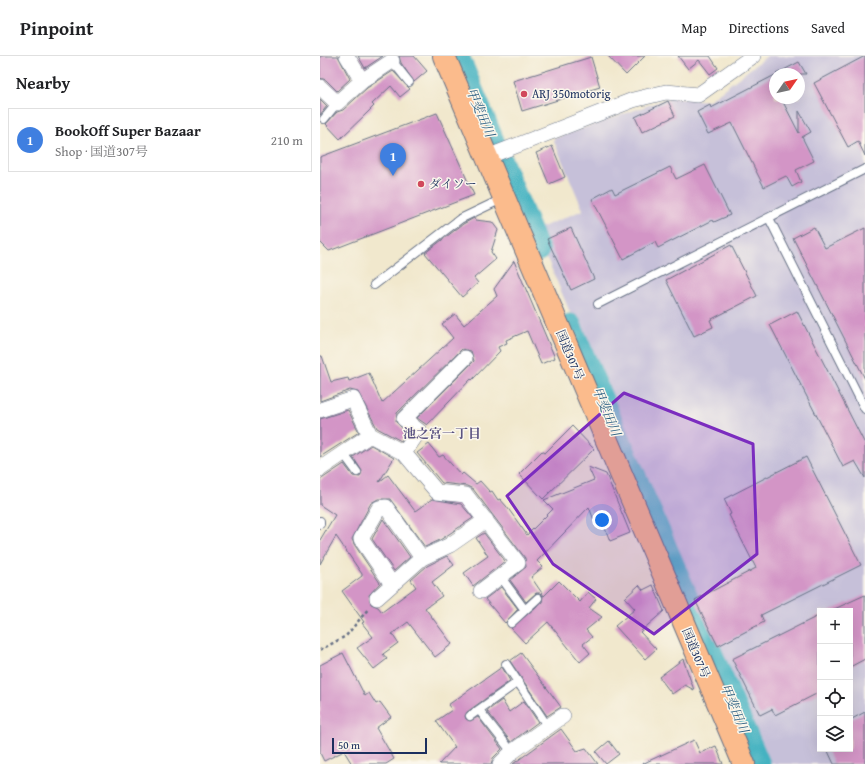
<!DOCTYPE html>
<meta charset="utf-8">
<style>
:root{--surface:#fff;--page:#f2f2f2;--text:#202124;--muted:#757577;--line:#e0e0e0;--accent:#db2777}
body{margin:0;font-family:"Gentium Book Plus","Noto Serif JP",serif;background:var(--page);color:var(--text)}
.controls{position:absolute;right:12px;bottom:12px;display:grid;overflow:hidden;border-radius:0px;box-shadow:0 4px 16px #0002}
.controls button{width:36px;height:36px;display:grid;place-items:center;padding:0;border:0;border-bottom:1px solid var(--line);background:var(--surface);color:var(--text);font:20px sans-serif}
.compass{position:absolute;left:449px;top:12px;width:36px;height:36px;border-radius:50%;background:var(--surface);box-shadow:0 4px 16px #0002;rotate:56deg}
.scale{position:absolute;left:12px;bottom:10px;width:95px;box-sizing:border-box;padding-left:4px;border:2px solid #1b2f5e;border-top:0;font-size:11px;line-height:14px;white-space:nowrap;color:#1b2f5e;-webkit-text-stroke:3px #fbf7ec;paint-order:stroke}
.you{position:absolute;left:282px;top:464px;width:14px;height:14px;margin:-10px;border:3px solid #fff;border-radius:50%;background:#1a73e8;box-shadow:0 0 0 6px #1a73e833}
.badge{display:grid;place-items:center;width:26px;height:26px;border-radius:50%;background:var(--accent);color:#fff;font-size:13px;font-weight:700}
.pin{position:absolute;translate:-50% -33px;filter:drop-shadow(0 1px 2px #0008)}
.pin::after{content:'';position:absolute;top:21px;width:14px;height:12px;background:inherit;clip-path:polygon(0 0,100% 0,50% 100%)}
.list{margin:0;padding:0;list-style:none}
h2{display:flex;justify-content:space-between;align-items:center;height:52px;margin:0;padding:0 16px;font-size:17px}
h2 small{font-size:13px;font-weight:400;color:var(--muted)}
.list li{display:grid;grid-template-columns:26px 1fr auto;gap:12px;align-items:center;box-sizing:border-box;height:64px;margin:0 8px 8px;padding:0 8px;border:1px solid var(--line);border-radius:0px}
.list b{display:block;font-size:15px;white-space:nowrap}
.list p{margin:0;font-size:13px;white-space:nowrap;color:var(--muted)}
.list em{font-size:13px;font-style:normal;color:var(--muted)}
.icon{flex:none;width:22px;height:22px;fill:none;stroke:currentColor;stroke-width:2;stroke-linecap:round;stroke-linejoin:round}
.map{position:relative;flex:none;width:545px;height:708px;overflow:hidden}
header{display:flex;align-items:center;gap:24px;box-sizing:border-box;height:56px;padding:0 20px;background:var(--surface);border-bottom:1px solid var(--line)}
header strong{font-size:19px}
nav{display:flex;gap:22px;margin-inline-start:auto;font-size:14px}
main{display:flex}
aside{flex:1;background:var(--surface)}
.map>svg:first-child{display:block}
.industrial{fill:#c6c0d9;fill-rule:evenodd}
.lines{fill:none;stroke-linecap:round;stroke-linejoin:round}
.river{stroke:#44b2c1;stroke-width:23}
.building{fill:#d395c6}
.service-casing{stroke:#667085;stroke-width:10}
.minor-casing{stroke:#667085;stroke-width:16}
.trunk-casing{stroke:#667085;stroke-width:24}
.path{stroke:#667085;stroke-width:2.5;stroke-dasharray:3 3;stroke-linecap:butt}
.service{stroke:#fff;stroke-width:8}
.minor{stroke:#fff;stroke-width:15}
.trunk{stroke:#fbbb8c;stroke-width:22}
.marked{fill:#7b2cbf;fill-opacity:0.2;stroke:#7b2cbf;stroke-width:3;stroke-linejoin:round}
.poi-dot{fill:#d1495b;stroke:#fbf7ec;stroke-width:1.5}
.labels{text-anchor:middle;stroke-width:3;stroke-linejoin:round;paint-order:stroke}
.poi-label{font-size:12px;fill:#1b2f5e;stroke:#fbf7ec;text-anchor:start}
.street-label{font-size:12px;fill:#1b2f5e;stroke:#fbf7ec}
.water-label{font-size:13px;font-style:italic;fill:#295d81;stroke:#fbf7ec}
.neighbourhood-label{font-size:13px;font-weight:bold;fill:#5b5382;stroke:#fbf7ec}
</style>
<header>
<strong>Pinpoint</strong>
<nav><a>Map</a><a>Directions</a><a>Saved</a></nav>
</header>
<main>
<aside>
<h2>Nearby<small></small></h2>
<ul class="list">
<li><span class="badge" style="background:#3f7fe0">1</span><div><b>BookOff Super Bazaar</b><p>Shop · 国道307号</p></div><em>210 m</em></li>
</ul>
</aside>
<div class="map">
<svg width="545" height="708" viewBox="0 0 545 708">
<rect width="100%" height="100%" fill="#fbf7ec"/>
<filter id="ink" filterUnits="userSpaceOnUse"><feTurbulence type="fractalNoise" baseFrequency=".025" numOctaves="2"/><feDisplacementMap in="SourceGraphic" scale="8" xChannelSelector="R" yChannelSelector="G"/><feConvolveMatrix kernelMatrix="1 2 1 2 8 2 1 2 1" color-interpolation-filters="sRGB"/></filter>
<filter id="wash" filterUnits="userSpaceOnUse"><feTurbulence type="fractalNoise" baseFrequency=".012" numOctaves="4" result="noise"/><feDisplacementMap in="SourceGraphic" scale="16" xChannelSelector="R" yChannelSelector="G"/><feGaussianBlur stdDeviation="0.9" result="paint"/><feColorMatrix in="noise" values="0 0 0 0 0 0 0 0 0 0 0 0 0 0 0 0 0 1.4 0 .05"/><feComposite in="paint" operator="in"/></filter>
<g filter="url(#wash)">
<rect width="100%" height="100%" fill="#f1e8cd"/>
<path class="industrial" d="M447,0H545V708H442L215,174L263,154L233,83L352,41L388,45ZM455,18H479V42H455ZM500,555H530V693H500Z"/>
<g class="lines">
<path class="river" d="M138,0L218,194
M250,269L439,708"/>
</g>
<g id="blocks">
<path class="building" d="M0,0H18L30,23L17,35L6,24L0,22Z
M38,0H63L45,12Z
M79,0H94L107,15L94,26L81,7Z
M288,0H325L306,19Z
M358,0H390L398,12L390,18L379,4L368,13Z
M545,0V100L538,85L528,91L494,27Z
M271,1L280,31L202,55L193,25Z
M479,6L486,18H456Z
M73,15L90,33L80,41L71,30L52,48L54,50L47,57L20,83L6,68L17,56L23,54L47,32Z
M455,19V42H461L479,77V55L491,76L482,81L494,105L476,114L481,126L472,131L466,120L444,131L412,67L388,78L377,56L390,49L391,52Z
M0,43L7,50L0,59Z
M348,45L355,60L322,76L315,61Z
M117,57L154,139L9,195L0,186V101Z
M232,90L245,121L229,128L216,97Z
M385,109L410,159L394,166L393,164L338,192L335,186L303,203L272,143L292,132L295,138L350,111L356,123Z
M154,162L155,164L172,166L178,174L171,196L176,203L154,222L158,227L142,241L105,197L143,168Z
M494,171L505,192L545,172V323L473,182Z
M251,172L274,223L251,234L227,183Z
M411,189L437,240L390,264L393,271L374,280L346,224Z
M194,205L235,302L221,308L207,275L186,284L187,287L178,291L180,295L152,324L151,323L107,369L97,362L154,305L151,295L142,293L77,357L76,366L87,377L81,385L57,372L38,336L30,334L0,345V300H2L11,326L28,322L29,325L49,317L62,347L133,282L122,268L135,258L144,269L177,240L174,233Z
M477,255L545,388V422L535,405L523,411L450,269Z
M28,354L39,376L0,401V363Z
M252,370L274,393L223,443L199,418L222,395L225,397Z
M109,388L119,401L123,399L141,419L143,417L156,428L160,425L170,436L172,435L178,444L180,443L187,451L207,479L233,453L224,444L274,424L268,411L286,418L310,477L290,485L281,462L274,464L269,451L217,505L223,511L211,521L224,540L239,525L260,546L268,536L276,543L269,552L282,561L266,574L272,581L263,588L270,597L260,606L228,566L205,587L191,572L222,546L223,540L220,537H216L206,546L190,524L206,511L205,502L153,433L147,430L122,427L97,397Z
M51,389L74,402L59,426L68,419L95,455L112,443L141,448L153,462L120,484L105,491L70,443H58L51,447L32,483L34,488L60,527L49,539L51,548L58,551L62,556L96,531L91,524L107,510L127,500L134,509L112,526L122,540L105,552L132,588L115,601L88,566L72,578L78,587L63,598L67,603L54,613L37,592L53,581L42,567L44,566L22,535L42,520V518L16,480L0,508V484L15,459L0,449V424L24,408L33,420L40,421L42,415L33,401Z
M486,401L541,509L441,559L444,566L398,590L375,544L436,512L409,459L411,458L404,443Z
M63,463L90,501L74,515L52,483Z
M164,477L185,505L153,530L144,517L168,500L156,482Z
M319,529L323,534L333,529L344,555L320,576L336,593L325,603L295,570L315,553L305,542Z
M181,531L198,553L185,567L165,543Z
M545,539V603L530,611V555H510Z
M500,559V636L455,659L452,653L440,659L412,603Z
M23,597L45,640L49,637L56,648L60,646L71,661L56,672L74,703L66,708H32L24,695L4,705L0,697V609Z
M201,597L241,651L227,660L190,605Z
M363,603L374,634L365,629L352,638L339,621Z
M182,611L190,625L147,656L145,660L146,663L150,665L158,661L182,693L173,702L171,708H119L135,691L116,665L132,654L128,649Z
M182,644L189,656L204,645L218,666L191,686L167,655Z
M545,656V708H514L507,693H530V664Z
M241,673L257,695L266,692L278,708H193Z
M374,684L380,697L396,690L403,708H322Z
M289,685L299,698L286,708L276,696Z"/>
</g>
</g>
<g filter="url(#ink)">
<use href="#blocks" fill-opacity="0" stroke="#667085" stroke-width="1"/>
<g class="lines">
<defs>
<path id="service" d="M70,2L89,26
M4,63L17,47
M449,162L545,353
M54,229L140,163L184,142
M278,248L545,113
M23,397L37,416
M0,465V468
M180,520L205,554
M191,567L218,542
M186,608L228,671
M159,654L192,696
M150,660L198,626"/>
<path id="minor" d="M27,0L42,25
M0,31L17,47L42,25L72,5
M167,101L313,44L346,36L378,39L433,0
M0,354L33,343L50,379L0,413
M50,379L84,397L117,436L146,439L198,507L161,535
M84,397L99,375L84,363L145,302
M72,528L41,483L59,452L66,451L102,502
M57,542L102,502L130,489L166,464
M180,708L192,696L243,660"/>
<path id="trunk" d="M124,0L424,708"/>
</defs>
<use href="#service" class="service-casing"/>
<use href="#minor" class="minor-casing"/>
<use href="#trunk" class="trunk-casing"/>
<path class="path" d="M0,594L26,580L49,552"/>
<use href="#service" class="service"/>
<use href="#minor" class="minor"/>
<use href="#trunk" class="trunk"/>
</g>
</g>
<path class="marked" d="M304,337L433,388L437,498L334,578L233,508L187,440Z"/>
<g class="poi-dot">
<circle cx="204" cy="38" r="4"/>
<circle cx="101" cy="128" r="4"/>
</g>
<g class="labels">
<g class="poi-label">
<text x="212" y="42">ARJ 350motorig</text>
<text x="109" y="132">ダイソー</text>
</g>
<g class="street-label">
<text transform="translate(250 299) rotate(67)" y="4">国道307号</text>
<text transform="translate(376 597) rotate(67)" y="4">国道307号</text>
</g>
<g class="water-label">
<text transform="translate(161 56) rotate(67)" y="5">甲斐田川</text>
<text transform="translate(287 355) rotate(67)" y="5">甲斐田川</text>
<text transform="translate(415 652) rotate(67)" y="5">甲斐田川</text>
</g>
<g class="neighbourhood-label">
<text x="122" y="382">池之宮一丁目</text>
</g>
</g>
</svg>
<div class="controls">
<button>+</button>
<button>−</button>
<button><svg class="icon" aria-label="locate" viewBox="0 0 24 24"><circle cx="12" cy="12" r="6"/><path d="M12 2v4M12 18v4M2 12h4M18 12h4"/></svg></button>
<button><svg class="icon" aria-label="layers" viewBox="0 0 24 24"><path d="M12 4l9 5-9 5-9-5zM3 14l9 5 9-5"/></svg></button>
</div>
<svg class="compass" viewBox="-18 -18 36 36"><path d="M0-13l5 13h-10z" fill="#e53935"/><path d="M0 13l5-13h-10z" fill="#757577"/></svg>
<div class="scale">50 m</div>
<div class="you"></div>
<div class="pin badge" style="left:73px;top:120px;background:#3f7fe0">1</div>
</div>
</main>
